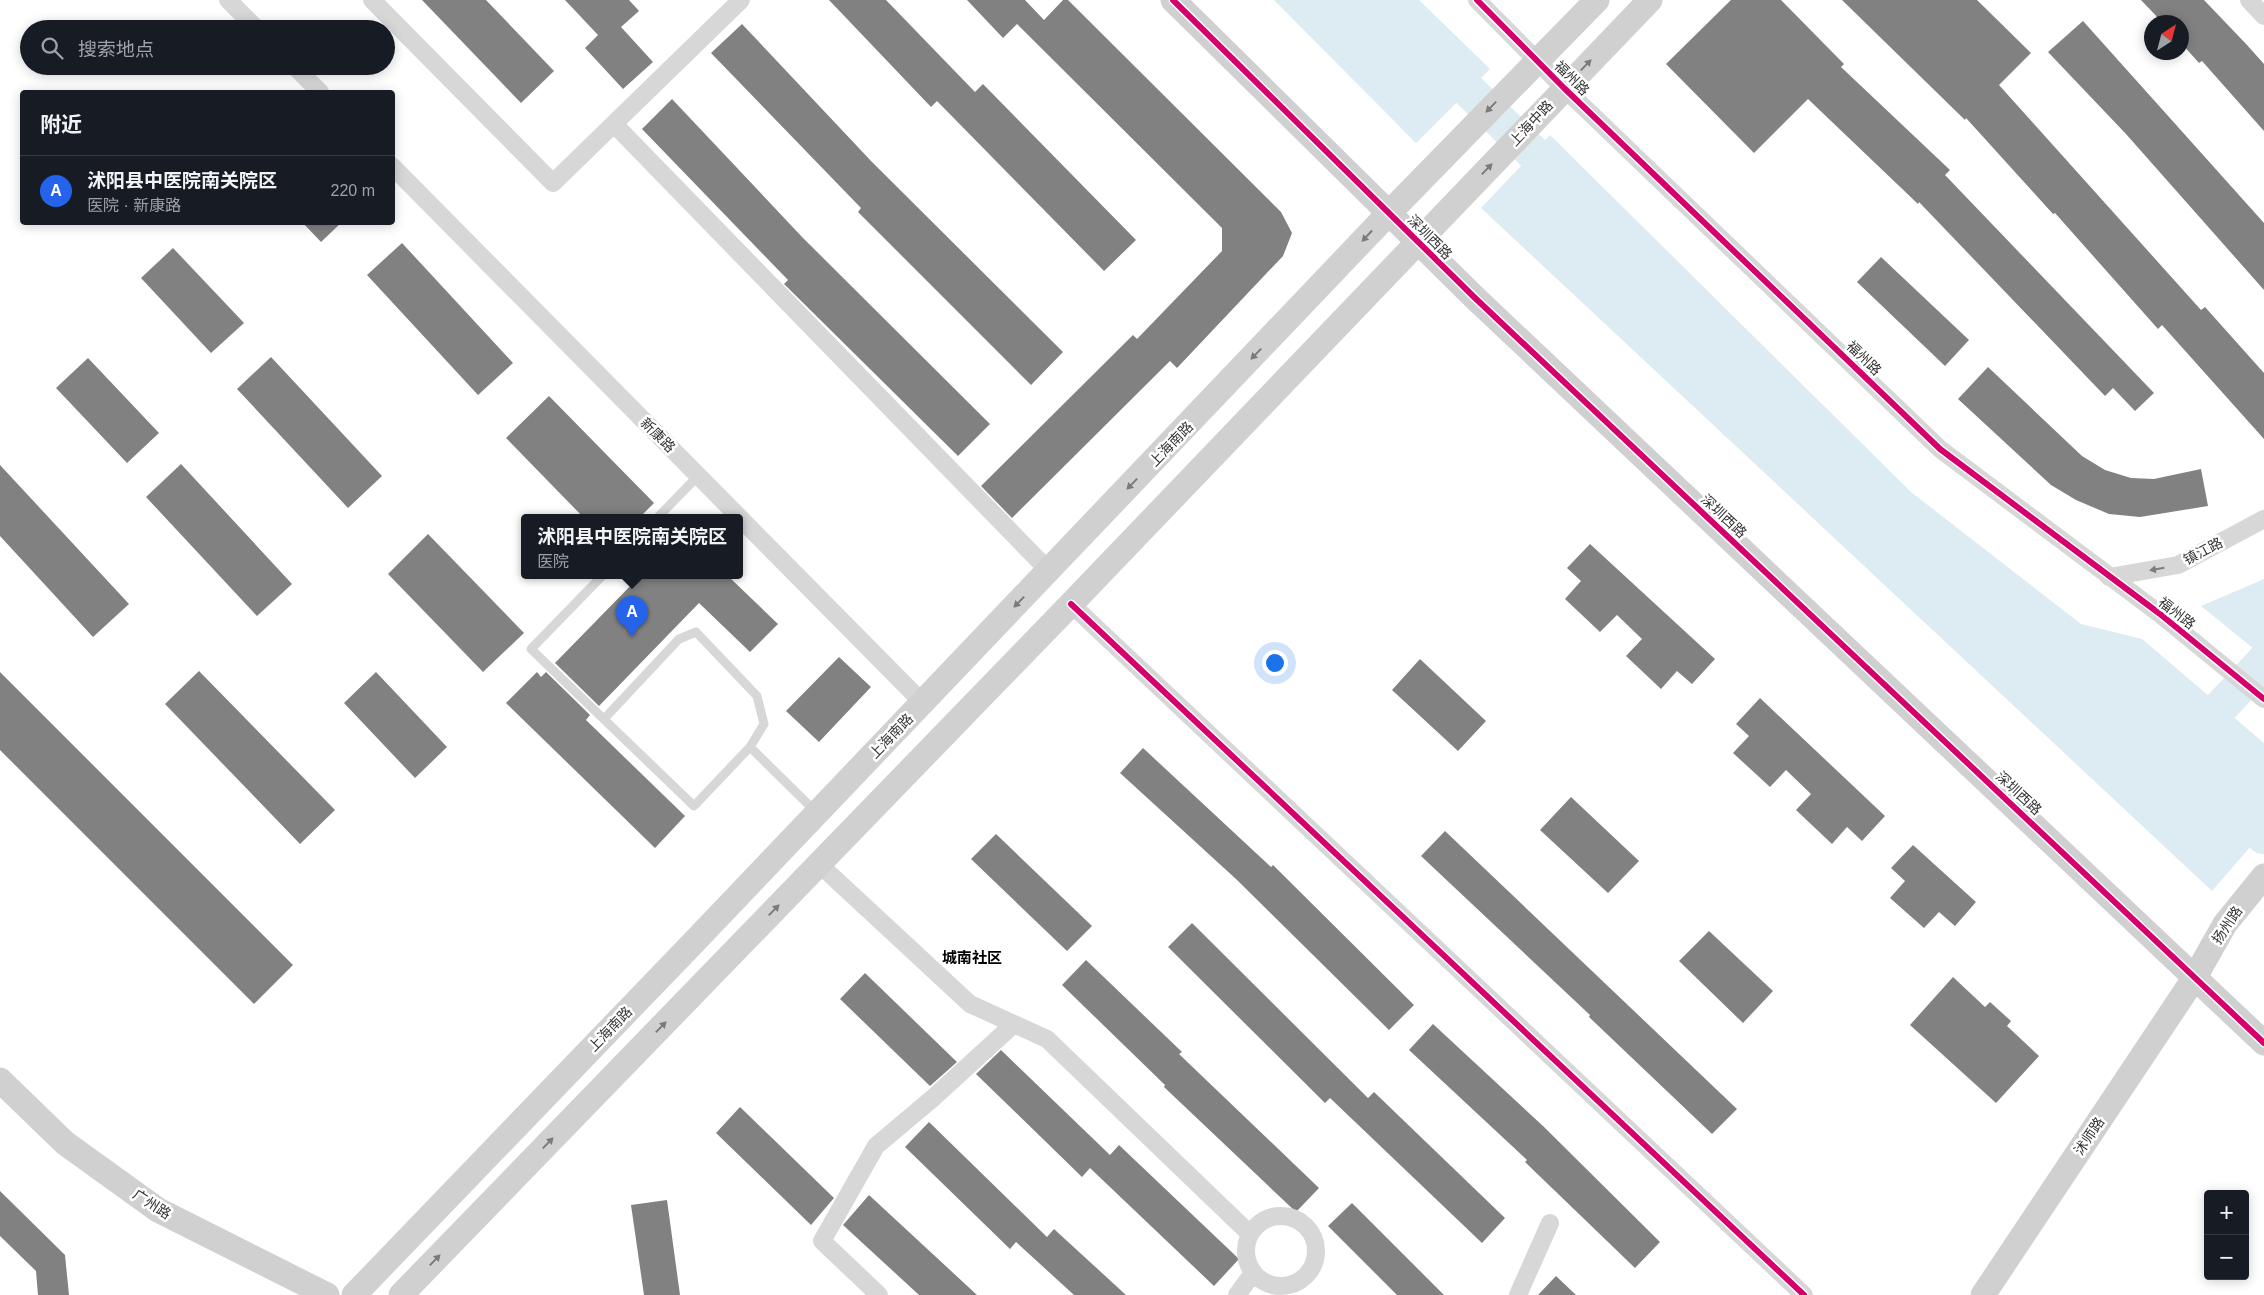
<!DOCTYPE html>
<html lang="zh">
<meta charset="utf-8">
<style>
:root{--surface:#171b24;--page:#242831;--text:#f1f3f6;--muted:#9ea1a6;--line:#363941;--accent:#2563eb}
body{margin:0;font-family:Arial,"Noto Sans SC",sans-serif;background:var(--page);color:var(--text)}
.controls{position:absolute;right:15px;bottom:15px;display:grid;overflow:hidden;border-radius:5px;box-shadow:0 2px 12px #0003}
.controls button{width:45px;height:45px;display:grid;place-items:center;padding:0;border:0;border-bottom:1px solid var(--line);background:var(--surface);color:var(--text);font:25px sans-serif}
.compass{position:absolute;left:2144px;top:15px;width:45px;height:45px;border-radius:50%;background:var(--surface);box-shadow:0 2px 12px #0003;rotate:36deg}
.you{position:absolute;left:1274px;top:662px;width:18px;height:18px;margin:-12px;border:4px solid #fff;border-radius:50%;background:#1a73e8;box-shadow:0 0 0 8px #1a73e833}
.badge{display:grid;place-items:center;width:32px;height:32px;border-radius:50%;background:var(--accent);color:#fff;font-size:16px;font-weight:700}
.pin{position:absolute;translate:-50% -41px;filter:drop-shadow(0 1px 2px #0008)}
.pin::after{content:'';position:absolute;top:26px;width:18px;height:15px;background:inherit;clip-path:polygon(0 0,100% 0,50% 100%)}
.popup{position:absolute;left:521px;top:514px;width:222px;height:65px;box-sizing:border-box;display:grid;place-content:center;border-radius:5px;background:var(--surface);filter:drop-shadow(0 1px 4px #0005);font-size:16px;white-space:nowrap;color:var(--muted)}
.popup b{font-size:19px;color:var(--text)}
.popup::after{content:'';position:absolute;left:50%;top:100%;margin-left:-10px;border:10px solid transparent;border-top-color:var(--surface)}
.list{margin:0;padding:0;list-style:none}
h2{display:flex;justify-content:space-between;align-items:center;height:65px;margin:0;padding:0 20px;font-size:21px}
h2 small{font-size:16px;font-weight:400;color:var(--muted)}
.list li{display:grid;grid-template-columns:32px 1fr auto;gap:15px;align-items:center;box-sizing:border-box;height:70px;padding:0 20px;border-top:1px solid var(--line)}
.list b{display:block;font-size:19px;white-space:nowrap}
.list p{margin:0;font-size:16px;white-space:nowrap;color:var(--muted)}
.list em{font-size:16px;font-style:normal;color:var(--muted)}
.icon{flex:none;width:28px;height:28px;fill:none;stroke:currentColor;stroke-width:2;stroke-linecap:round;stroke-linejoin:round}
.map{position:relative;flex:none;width:2264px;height:1295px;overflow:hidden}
.search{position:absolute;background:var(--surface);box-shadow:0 2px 12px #0003;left:20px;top:20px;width:375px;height:55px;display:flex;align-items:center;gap:12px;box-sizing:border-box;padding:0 18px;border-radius:28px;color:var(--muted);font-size:19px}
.panel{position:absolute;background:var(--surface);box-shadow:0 2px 12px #0003;left:20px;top:90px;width:375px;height:135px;border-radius:5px}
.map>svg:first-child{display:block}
.water{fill:#ddebf3}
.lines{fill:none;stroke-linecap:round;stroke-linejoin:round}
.river{stroke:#ddebf3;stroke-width:35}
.building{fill:#818181}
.lane{stroke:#d7d7d7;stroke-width:9}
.street{stroke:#d7d7d7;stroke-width:18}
.secondary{stroke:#d0d0d0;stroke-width:25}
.cycleway-casing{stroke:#fff;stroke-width:9}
.cycleway{stroke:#d6006c;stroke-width:6}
.oneway{fill:#7a7a7a}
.oneway2{fill:#7d7d7d}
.labels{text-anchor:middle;stroke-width:5;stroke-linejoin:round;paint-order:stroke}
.street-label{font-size:14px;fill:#333;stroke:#fff}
.neighbourhood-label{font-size:15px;font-weight:bold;fill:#000;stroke:#fff}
</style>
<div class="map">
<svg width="2264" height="1295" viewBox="0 0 2264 1295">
<rect width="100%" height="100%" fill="#fff"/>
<path class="water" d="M1274,0H1419L1490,69L1416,143Z
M1550,135L1911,492L2081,624L2142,639L2264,743V831L2212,891L1481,208Z
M2264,579V657L2201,606Z"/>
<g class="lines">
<path class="river" d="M1376,0L1567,186
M2188,742L2264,661
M2226,801L2264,837"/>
</g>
<path class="building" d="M422,0H486L554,71L521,103Z
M565,0H629L639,11L621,27L653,62L623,89L585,48L598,35Z
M829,0H886L975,92L983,84L1136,240L1104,271L937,101L931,107Z
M967,0H1025L1044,20L1063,0H1068L1281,212L1292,233L1283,256L1177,368L1170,361L1012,518L981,486L1133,335L1137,339L1222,251V228L1017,24L1003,38Z
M1731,0H1781L1844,64L1841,67L1950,170L1945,175L2154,393L2135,411L2113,388L2105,396L1919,202L1918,204L1808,99L1754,153L1666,64Z
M1842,0H1977L2031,53L1999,85L2201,310L2205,307L2264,373V439L2162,325L2158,329L2055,213L2053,214L1966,118L1965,120Z
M2141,0H2204L2247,45L2264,64V131L2202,61L2199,63L2182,44V22H2162Z
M2083,21L2264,223V290L2126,134L2048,52Z
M742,24L872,162L1063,352L1031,385L858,212L861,208L711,53Z
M672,99L803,238L990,424L958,456L784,284L788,280L642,129Z
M302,222H342L321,242Z
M402,243L513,363L478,395L367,275Z
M173,248L244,323L211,353L141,278Z
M1881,257L1969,340L1945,366L1857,282Z
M271,357L382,476L348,508L237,389Z
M88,358L159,433L127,463L56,388Z
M1988,367L2082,456L2105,470L2131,478L2154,479L2201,469L2208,506L2140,517L2109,514L2076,500L2051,485L1958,399Z
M549,396L654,503L639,518H584L506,438Z
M181,464L292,584L257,616L146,497Z
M0,465L129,604L93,637L0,536Z
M428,534L524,633L483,672L388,574Z
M1590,544L1715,659L1692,684L1677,671L1661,689L1626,656L1642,639L1617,615L1600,632L1565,599L1581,581L1567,568Z
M640,576H728L778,624L750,652L699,603L599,706L555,663Z
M839,657L871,687L819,742L786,711Z
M1420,659L1486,721L1458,751L1392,690Z
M199,671L335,810L300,844L165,704Z
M0,672L293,965L254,1004L0,750Z
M376,672L447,747L415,778L344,703Z
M537,672L541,677L546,672L590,715L586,720L685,816L655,848L506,703Z
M1760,698L1885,816L1862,841L1847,827L1832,844L1796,810L1811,794L1786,770L1770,787L1733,753L1749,736L1736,724Z
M1143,748L1271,867L1273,865L1414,1005L1389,1030L1236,879L1120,773Z
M1571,797L1639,861L1608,893L1540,830Z
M1445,831L1737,1109L1712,1134L1589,1017L1590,1015L1421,856Z
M996,834L1092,926L1067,951L971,859Z
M1913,845L1976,902L1955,926L1939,912L1924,928L1890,898L1905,881L1891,868Z
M1192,923L1368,1098L1374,1092L1505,1218L1482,1243L1330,1098L1325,1103L1168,947Z
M1709,931L1773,991L1743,1023L1679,961Z
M1086,960L1182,1052L1179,1054L1319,1188L1296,1212L1164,1087L1165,1085L1062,985Z
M865,973L957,1062L930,1086L840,999Z
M1953,977L1985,1007L1990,1002L2011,1021L2007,1026L2039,1056L1996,1103L1910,1025Z
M1433,1024L1543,1126L1660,1242L1635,1268L1525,1162L1527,1160L1409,1050Z
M1001,1050L1110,1155L1119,1145L1239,1259L1214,1286L1090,1168L1082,1177L976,1074Z
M740,1107L834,1198L811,1225L716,1133Z
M929,1122L1047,1237L1054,1229L1126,1295H1074L1016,1242L1010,1249L905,1147Z
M0,1191L65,1255L69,1295H38L36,1271L0,1236Z
M869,1195L977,1295H919L843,1225Z
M667,1200L680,1295H644L631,1205Z
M1352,1203L1444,1295H1397L1328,1226Z
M1556,1276L1576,1295H1538Z"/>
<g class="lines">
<path class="lane" d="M657,518L698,476
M602,576L531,649L694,806L750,747L816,812
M604,719L679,639L696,632L757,696L764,724L750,747"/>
<path class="street" d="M228,0L257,29
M372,0L553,183L741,0
M1477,0L1564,88L1940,449L2160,614L2264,699
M2249,0L2264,16
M294,66L320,92
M614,124L1049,571
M392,166L923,703
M2109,577L2178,565L2264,519
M1071,604L1804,1295
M819,864L970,1004L1047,1039L1250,1234
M1246 1251a35 35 0 1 1 70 0a35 35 0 1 1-70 0Z
M879,1295L822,1241L876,1146L933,1098L1014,1024
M1237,1295L1253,1273
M1518,1295L1550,1223"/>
<path class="secondary" d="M1173,0L1474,297L2264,1043
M0,1080L65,1143L158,1210L327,1295
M354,1295L694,942L1389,213L1597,0
M401,1295L1071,604L1650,0
M1983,1295L2195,977L2225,924L2264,876"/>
<defs>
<path id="cycleway" d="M1173,0L1474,297L2264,1043
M1477,0L1564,88L1940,449L2160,614L2264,699
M1071,604L1804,1295"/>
</defs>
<use href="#cycleway" class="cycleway-casing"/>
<use href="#cycleway" class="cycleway"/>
</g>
<defs><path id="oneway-solid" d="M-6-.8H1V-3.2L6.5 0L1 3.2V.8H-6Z" transform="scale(1.25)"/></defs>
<g class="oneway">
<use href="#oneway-solid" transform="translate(1586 65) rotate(-46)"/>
<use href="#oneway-solid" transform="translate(1491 107) rotate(134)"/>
<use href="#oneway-solid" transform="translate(1487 169) rotate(-46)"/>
<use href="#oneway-solid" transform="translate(1367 236) rotate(133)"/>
<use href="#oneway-solid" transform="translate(1256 354) rotate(134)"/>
<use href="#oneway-solid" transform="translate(1132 484) rotate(134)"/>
<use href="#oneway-solid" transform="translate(1019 602) rotate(134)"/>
<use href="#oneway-solid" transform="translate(774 910) rotate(-46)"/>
<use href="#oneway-solid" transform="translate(661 1027) rotate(-46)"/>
<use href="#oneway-solid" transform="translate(548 1143) rotate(-46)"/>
<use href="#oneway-solid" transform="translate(435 1260) rotate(-46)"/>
</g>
<use class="oneway2" href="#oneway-solid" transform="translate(2157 569) rotate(170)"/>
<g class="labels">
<g class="street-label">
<text transform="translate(1572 78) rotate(45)" y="5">福州路</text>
<text transform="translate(1531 123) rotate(-47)" y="5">上海中路</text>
<text transform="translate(1430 237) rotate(45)" y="5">深圳西路</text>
<text transform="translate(1864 358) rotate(44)" y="5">福州路</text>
<text transform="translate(658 435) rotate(45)" y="5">新康路</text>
<text transform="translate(1171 444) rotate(-46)" y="5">上海南路</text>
<text transform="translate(1724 516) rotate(43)" y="5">深圳西路</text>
<text transform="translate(2203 551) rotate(-28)" y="5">镇江路</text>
<text transform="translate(2177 613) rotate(38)" y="5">福州路</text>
<text transform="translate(891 736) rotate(-46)" y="5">上海南路</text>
<text transform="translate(2019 793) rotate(43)" y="5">深圳西路</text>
<text transform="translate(2227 925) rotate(-56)" y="5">扬州路</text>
<text transform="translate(610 1029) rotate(-46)" y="5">上海南路</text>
<text transform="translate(2089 1136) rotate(-56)" y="5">沭师路</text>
<text transform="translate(152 1204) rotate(33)" y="5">广州路</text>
</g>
<g class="neighbourhood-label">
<text x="972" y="963">城南社区</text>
</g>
</g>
</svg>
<div class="controls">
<button>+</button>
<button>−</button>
</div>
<svg class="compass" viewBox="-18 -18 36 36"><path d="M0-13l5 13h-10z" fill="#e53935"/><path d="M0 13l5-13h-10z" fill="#9ea1a6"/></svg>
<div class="you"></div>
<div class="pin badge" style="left:632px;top:637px">A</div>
<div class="popup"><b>沭阳县中医院南关院区</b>医院</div>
<div class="search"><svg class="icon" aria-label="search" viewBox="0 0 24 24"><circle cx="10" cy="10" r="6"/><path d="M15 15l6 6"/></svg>搜索地点</div>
<section class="panel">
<h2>附近<small></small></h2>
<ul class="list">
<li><span class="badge">A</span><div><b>沭阳县中医院南关院区</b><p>医院 · 新康路</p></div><em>220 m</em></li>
</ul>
</section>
</div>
